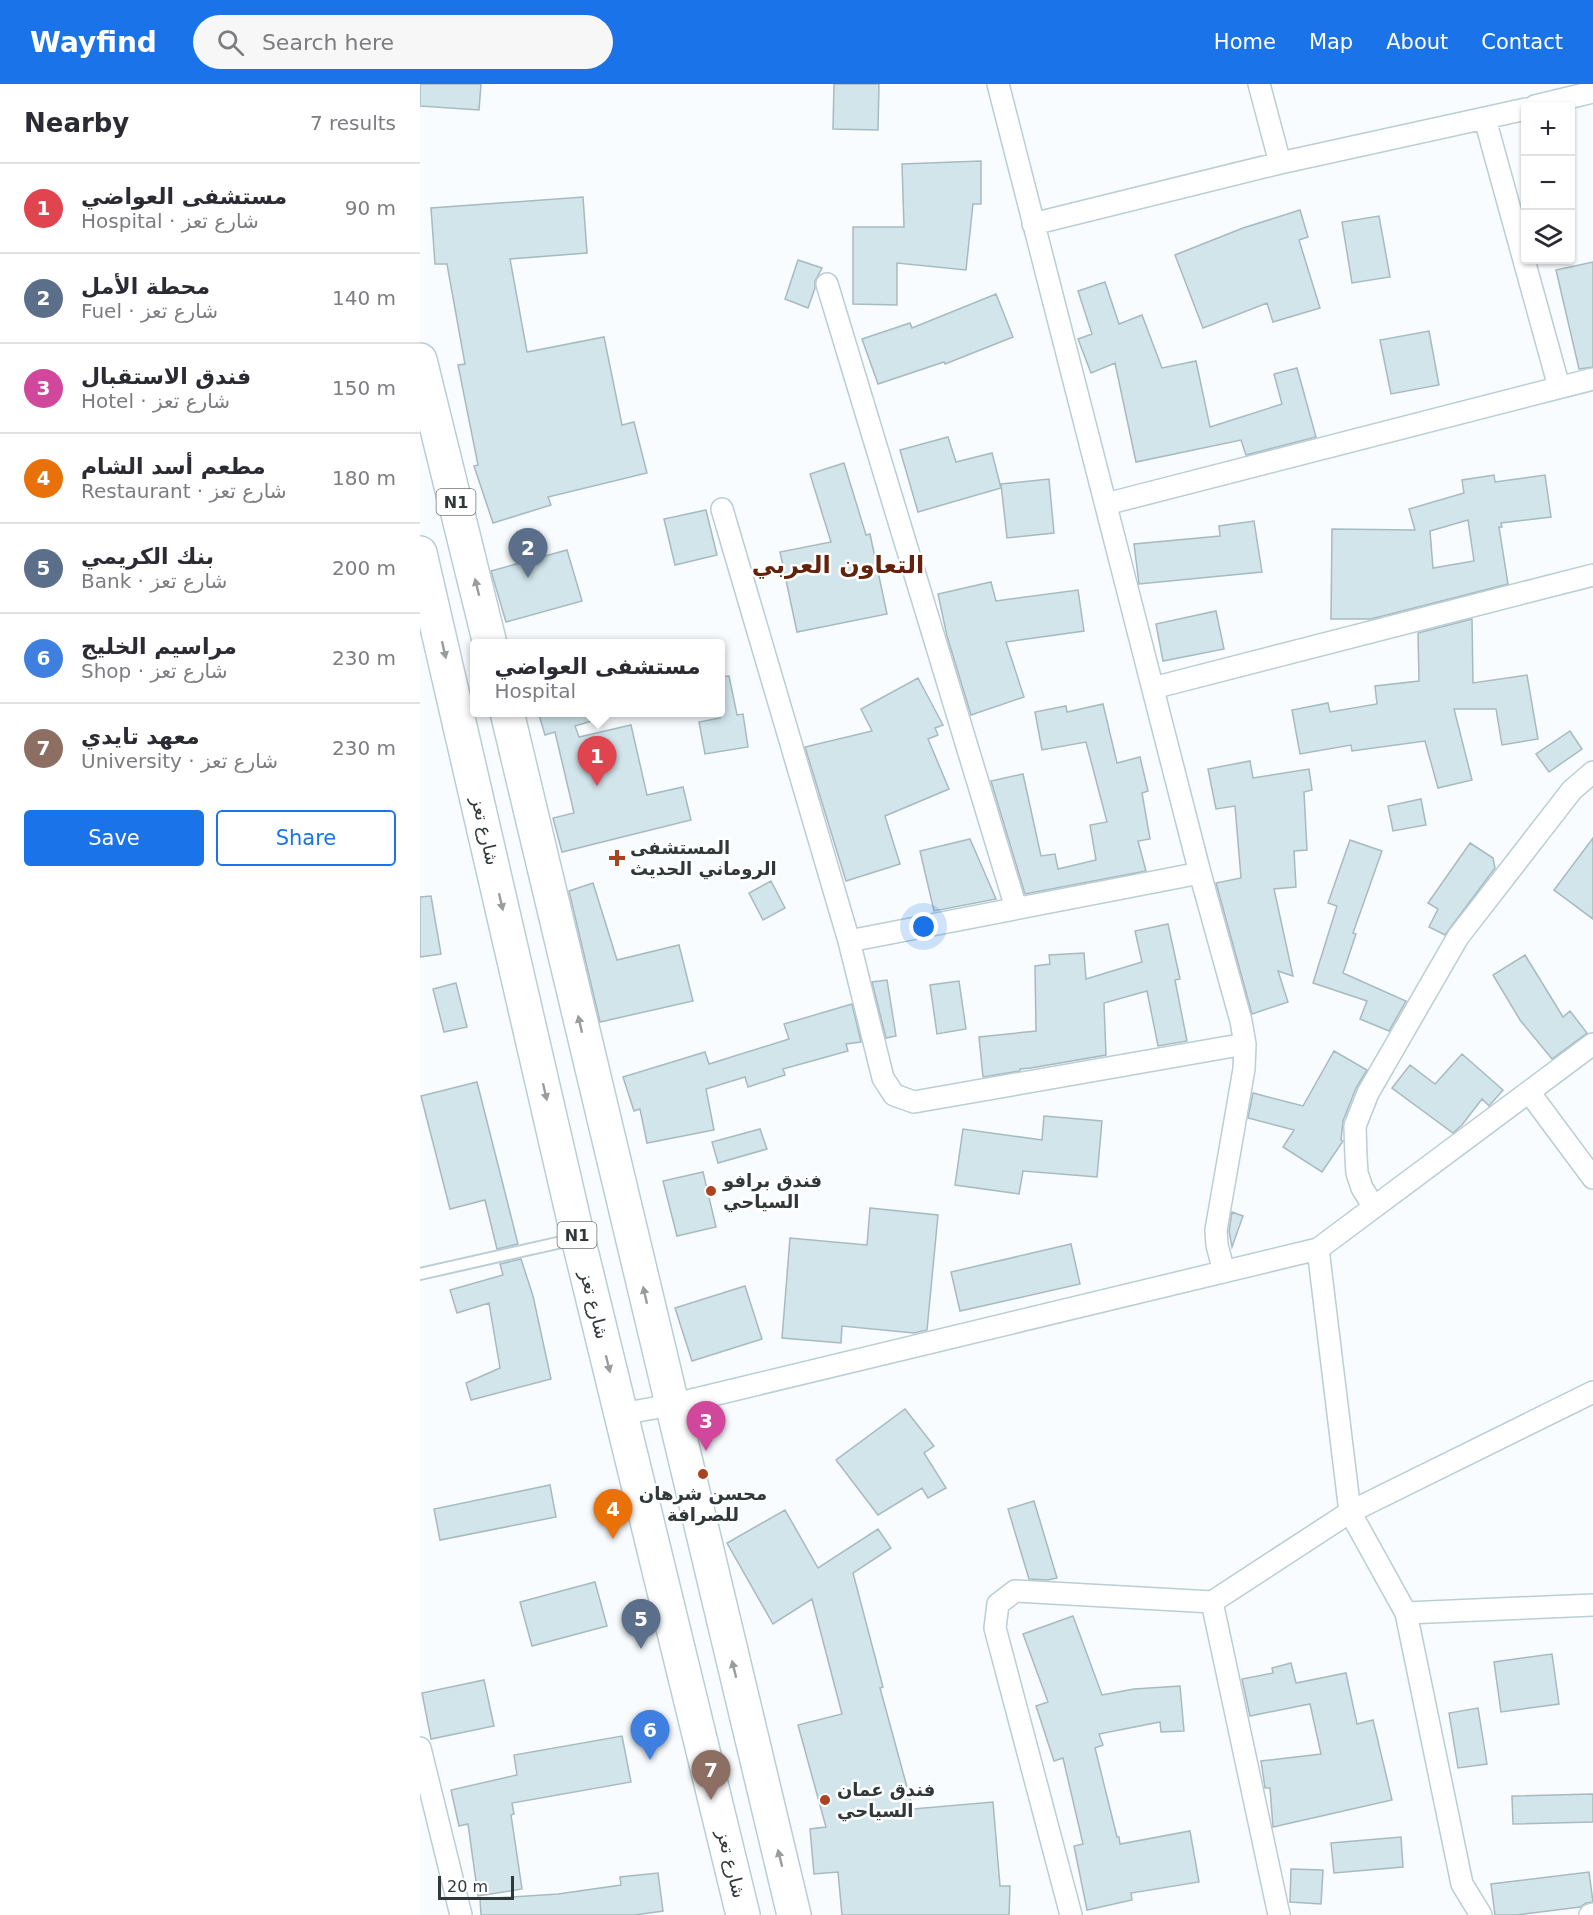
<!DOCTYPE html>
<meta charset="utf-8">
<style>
:root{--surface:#fff;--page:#f7f7f7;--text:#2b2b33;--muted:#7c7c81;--line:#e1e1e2;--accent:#1a73e8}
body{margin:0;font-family:"DejaVu Sans","Noto Naskh Arabic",sans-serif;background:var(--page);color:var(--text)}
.controls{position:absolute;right:18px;top:18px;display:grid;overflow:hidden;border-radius:6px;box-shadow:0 2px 4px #0004}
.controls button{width:54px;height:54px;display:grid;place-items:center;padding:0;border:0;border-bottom:2px solid var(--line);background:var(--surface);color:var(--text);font:30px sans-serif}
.scale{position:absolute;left:18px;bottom:15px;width:76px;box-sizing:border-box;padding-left:6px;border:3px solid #30383a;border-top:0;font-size:16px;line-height:21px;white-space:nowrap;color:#30383a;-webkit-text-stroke:4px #fff;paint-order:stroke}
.you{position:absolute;left:504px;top:843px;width:21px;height:21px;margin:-15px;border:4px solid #fff;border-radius:50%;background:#1a73e8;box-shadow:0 0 0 9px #1a73e833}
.badge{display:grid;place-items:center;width:39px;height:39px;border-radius:50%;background:var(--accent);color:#fff;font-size:20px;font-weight:700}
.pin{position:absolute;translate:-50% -50px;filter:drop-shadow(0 2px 3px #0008)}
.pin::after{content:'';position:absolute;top:32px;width:21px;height:18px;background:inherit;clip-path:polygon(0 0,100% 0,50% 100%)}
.popup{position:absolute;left:50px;top:555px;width:255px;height:78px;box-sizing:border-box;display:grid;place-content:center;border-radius:6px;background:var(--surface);filter:drop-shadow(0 2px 4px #0005);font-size:20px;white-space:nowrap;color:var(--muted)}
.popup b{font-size:22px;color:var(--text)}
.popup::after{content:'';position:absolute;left:50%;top:100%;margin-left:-12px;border:12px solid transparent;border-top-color:var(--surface)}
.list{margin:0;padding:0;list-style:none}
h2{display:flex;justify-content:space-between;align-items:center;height:78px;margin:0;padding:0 24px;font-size:26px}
h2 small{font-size:20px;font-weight:400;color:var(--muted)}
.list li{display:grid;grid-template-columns:39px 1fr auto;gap:18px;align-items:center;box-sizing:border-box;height:90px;padding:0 24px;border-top:2px solid var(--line)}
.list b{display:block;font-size:22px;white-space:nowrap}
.list p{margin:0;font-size:20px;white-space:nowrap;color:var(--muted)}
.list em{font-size:20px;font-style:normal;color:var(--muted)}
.actions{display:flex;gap:12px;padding:18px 24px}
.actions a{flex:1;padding:14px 0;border:2px solid var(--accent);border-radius:6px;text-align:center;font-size:21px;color:var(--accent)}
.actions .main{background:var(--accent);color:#fff}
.icon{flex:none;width:33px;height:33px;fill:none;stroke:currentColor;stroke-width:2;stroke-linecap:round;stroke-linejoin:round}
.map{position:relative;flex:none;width:1173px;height:1831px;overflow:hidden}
header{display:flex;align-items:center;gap:36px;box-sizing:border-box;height:84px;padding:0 30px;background:var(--accent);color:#fff}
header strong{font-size:28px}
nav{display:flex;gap:33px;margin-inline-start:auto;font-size:21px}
.search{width:420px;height:54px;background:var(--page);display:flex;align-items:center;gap:15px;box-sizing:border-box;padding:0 21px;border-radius:33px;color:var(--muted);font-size:22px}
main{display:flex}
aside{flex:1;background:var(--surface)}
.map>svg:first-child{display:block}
.building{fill:#d1e5eb;stroke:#a7bac0;stroke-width:1.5;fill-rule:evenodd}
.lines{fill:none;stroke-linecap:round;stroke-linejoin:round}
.lane-casing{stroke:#baced3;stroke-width:14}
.street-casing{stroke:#baced3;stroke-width:24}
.highway-casing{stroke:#baced3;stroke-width:36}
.lane{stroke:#fff;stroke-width:10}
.street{stroke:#fff;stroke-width:21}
.highway{stroke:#fff;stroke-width:33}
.oneway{fill:#989c9c}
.poi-dot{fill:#ab4322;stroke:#fff;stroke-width:2}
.labels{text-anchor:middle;stroke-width:5;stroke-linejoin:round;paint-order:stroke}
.shield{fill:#fff;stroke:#6e7475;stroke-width:1.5}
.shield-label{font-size:16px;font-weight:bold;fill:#30383a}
.street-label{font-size:18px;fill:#30383a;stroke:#fff}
.poi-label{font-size:18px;font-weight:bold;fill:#30383a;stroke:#fff;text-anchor:start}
.district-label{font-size:24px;font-weight:bold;fill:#63220c;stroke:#fff}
</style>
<header>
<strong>Wayfind</strong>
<div class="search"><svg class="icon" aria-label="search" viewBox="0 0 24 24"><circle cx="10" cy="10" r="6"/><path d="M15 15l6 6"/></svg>Search here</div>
<nav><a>Home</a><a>Map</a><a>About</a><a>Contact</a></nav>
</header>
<main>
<aside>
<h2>Nearby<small>7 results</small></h2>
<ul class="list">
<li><span class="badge" style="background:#e0444e">1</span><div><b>مستشفى العواضي</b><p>Hospital · شارع تعز</p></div><em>90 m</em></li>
<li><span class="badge" style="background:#5c6f8a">2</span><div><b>محطة الأمل</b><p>Fuel · شارع تعز</p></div><em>140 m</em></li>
<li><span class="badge" style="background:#d1479c">3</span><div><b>فندق الاستقبال</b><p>Hotel · شارع تعز</p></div><em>150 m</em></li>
<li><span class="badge" style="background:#e8710a">4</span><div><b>مطعم أسد الشام</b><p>Restaurant · شارع تعز</p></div><em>180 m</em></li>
<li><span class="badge" style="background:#5c6f8a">5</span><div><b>بنك الكريمي</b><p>Bank · شارع تعز</p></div><em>200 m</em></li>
<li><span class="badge" style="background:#3f7fe0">6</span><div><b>مراسيم الخليج</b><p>Shop · شارع تعز</p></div><em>230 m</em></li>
<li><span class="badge" style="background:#8d6e63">7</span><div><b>معهد تايدي</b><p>University · شارع تعز</p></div><em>230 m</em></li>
</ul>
<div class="actions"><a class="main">Save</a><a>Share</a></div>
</aside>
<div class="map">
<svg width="1173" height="1831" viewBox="0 0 1173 1831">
<rect width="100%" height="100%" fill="#f8fcfe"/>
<path class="building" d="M0,0H61L59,26L0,22Z
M414,0H459L458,46L413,45Z
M561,77V120H553L546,186L477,179V221L433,220V143H484L482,80Z
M163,113L167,169L90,175L107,268L184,253L202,341L214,338L227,389L128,413L131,421L73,439L54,382L58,381L38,281L45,280L27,180H15L11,124Z
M880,126L888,153L879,156L900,224L853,238L847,219L783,244L755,171L823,144Z
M959,132L970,193L932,199L922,138Z
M378,176L402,184L395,197V204L388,224L365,215Z
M1173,178V283L1159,285L1136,186Z
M685,198L699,240L722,231L742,284L776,277L790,343L862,320L854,290L877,284L896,353L826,371L821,356L716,378L695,279L671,289L658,255L672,250L658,207Z
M576,210L593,253L525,280L524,278L458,300L442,255L490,239L492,244Z
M1009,247L1019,301L971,310L960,256Z
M528,353L536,378L572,369L581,404L498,428L480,366Z
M424,379L446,451L450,450L467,530L377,548L360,468L411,458L390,390Z
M1074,391L1075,398L1125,391L1131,433L1081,439L1082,443H1079L1088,500L951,535H911L912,445L995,446L989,425L1044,409L1042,396ZM1048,436L1054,477L1013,484L1010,447Z
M629,395L634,449L587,454L581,400Z
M286,426L297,471L255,481L244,435Z
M834,437L842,488L719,500L714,460L800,452L799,442Z
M147,466L162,517L86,538L71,487Z
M571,498L576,517L658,506L664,547L586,558L604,613L551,631L527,552L518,510Z
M796,527L804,565L743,577L736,540Z
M1052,535L1053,599L1107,591L1118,655L1082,661L1076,625H1034L1052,696L1018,704L1005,657L932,667L931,661L880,670L872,626L908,619L910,628L957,620L955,602L999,597L998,549Z
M309,592L317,631L323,630L328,663L285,670L279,638L300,634V593Z
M498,594L523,641L515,644L518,651L508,655L529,705L465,732L480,780L426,797L385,663L452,647L441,625Z
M683,620L697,679L720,673L728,707L722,709L730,755L718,757L726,787L605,810L571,697L603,690L621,772L635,770L638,785L676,776L670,741L687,738L666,658L622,666L615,628L646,622L647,628Z
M118,628H181L182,634L155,642L159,653L211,641L227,711L263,703L271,736L142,768L133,734L154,729L135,648L125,651Z
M1150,647L1162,665L1129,688L1116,670Z
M830,677L833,694L889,685L892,706L884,708L887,766L874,767L876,803L854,805L873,892L858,887L868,918L832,930L796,799L821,794L815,722L796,725L788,685Z
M1001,715L1006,741L973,747L968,722Z
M1173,754V835L1134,806Z
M550,755L576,815L514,827L500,767Z
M930,756L962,767L933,849L936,850L923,889L986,917L969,947L940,935L947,917L893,899L917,822L908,819Z
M1050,759L1073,774L1075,784L1025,851L1009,843L1018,825L1008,819Z
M351,797L365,824L343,836L329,809Z
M173,799L197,876L259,861L273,917L180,938L149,807Z
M11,812L21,870L0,873V813Z
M748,840L760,895L755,896L767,957L738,962L727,907L684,919L686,971L611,984L600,985V987L563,993L559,953L616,947L615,882L630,880L629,871L664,869L666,895L722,878L715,847Z
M1105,871L1143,933L1150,927L1167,949L1132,975L1100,936L1073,891Z
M467,896L476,952L466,954L452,898Z
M539,897L546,945L517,950L510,901Z
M36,899L47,943L24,948L13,905Z
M432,920L441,958L426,960L428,967L363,985L365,991L328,1003L325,993L286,1005L294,1046L227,1059L220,1025L214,1027L203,993L285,968L289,980L369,955L364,940Z
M914,967L947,986L936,1004L923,1037L921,1056L923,1057L902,1088L863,1063L874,1046L828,1034L833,1009L883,1022Z
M1042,970L1083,1006L1069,1022L1062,1015L1042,1041L1033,1049L972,1004L990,981L1015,1000Z
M57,998L98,1160L77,1165L65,1116L30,1125L1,1012Z
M624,1032L682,1037L677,1093L603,1087L599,1110L535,1101L543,1045L622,1056Z
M340,1045L347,1065L298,1079L292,1058Z
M283,1088L296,1143L257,1152L243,1097Z
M450,1124L518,1131L507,1246L494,1249L422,1242L421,1259L362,1254L370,1154L447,1161Z
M812,1128L823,1132L812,1163L809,1147Z
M651,1160L660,1200L540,1227L531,1188Z
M101,1175L113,1212L131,1295L51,1316L46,1299L80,1284L69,1219L37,1229L30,1206L83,1191L80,1180Z
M325,1202L342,1255L272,1277L255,1224Z
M485,1325L514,1362L504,1369L526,1404L508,1414L502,1404L458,1431L416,1376Z
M130,1401L136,1433L20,1456L14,1425Z
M614,1417L637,1494L628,1496L609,1495L588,1425Z
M365,1426L398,1484L458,1445L471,1464L433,1489L463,1603L460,1604L493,1725L573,1718L580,1802H590L589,1831H422L418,1788L394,1790L390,1745L406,1743L378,1641L422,1630L392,1515L353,1540L307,1459Z
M175,1498L187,1542L112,1562L100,1518Z
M653,1532L682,1611L714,1605L760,1602L764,1647L741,1648L740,1638L679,1650L683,1661L675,1664L697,1753H699L700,1760L770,1747L779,1798L711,1809L712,1816L667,1826L654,1762L663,1760L643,1674L634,1677L616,1622L628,1618L603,1550Z
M1132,1570L1139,1620L1081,1628L1074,1578Z
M871,1579L876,1599L926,1589L937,1640L953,1636L972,1716L853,1743L850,1704H845L841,1677L901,1670L890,1620L830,1632L822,1595L853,1589L852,1584Z
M64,1596L74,1642L11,1655L2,1609Z
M1058,1624L1067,1680L1038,1684L1029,1629Z
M202,1652L211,1698L92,1719L94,1730L91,1731L102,1805L58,1812L48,1740L39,1742L31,1706L97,1691L94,1671Z
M1173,1710V1738L1093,1740L1092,1712Z
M981,1753L983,1783L914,1789L911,1759Z
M871,1785L903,1786L901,1820L870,1818Z
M1169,1788L1173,1818L1166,1819L1160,1823L1097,1831H1075L1071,1800Z
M238,1789L243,1827L215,1831H61L60,1815L138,1810L201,1801L200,1793Z"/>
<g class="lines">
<defs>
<path id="lane" d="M0,1190L155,1155"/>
<path id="street" d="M578,0L780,789L821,937L825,960L824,985L796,1146L797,1161L804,1188
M839,0L860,79
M1115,22L1173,8
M1065,35L1139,303
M613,140L860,79L1106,25
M407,200L596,824
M686,420L1173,295
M302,425L429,857L463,994L474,1011L494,1018L825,960
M733,604L1173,491
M429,857L780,789
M1109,1008L1173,1094
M954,1123L942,1104L937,1089L936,1073L935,1042L948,1009L1038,853L1152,706L1173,688
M898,1165L930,1428L986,1529L1042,1800L1061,1831
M201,1330L251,1321L898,1165L1173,960
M792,1518L859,1831
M986,1529L1173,1521
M0,1664L41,1831
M651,1831L575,1544L578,1520L595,1507L792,1518L930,1428L1173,1308
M1170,1831L1173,1830"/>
<path id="highway" d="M0,276L70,560
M0,469L158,1154L323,1831
M87,628L374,1831"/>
</defs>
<use href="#lane" class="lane-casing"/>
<use href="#street" class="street-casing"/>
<use href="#highway" class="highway-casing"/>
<use href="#lane" class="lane"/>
<use href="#street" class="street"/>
<use href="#highway" class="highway"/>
</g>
<defs><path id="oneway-solid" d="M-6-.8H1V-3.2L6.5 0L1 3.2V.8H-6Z" transform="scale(1.5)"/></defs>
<g class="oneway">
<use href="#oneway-solid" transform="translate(57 503) rotate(-104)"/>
<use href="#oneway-solid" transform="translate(24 566) rotate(77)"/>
<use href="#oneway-solid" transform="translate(81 818) rotate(77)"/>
<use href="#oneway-solid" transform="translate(160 940) rotate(-103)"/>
<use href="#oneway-solid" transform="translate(125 1008) rotate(77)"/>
<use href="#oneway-solid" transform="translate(225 1211) rotate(-103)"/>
<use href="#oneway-solid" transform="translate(188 1280) rotate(76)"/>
<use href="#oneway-solid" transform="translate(314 1585) rotate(-104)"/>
<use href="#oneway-solid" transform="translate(360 1774) rotate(-104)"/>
</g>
<g class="poi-dot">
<path d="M194 765h6v6h6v6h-6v6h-6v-6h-6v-6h6z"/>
<circle cx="291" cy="1107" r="6"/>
<circle cx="283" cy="1390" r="6"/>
<circle cx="405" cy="1716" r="6"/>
</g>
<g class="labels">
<g class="shield">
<rect x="16.5" y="405" width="39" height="26" rx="4.5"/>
<rect x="137.5" y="1138" width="39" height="26" rx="4.5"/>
</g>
<g class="shield-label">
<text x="36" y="424">N1</text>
<text x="157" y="1157">N1</text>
</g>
<g class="street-label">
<text transform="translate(65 747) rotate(77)" y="6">شارع تعز</text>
<text transform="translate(174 1221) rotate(76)" y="6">شارع تعز</text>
<text transform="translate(311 1780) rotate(76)" y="6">شارع تعز</text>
</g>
<g class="poi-label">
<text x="210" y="770">المستشفى<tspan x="210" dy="21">الروماني الحديث</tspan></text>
<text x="303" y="1103">فندق برافو<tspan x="303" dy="21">السياحي</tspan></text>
<text x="283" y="1416" text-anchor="middle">محسن شرهان<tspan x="283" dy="21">للصرافة</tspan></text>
<text x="417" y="1712">فندق عمان<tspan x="417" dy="21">السياحي</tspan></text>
</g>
<g class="district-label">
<text x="418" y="489">التعاون العربي</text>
</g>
</g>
</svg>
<div class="controls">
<button>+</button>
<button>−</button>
<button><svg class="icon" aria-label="layers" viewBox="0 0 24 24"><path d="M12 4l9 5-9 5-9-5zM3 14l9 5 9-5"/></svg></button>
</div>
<div class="scale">20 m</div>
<div class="you"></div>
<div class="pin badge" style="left:177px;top:702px;background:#e0444e">1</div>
<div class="popup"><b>مستشفى العواضي</b>Hospital</div>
<div class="pin badge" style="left:108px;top:494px;background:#5c6f8a">2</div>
<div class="pin badge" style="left:286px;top:1367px;background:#d1479c">3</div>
<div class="pin badge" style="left:193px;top:1455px;background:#e8710a">4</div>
<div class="pin badge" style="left:221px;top:1565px;background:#5c6f8a">5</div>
<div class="pin badge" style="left:230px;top:1676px;background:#3f7fe0">6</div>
<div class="pin badge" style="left:291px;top:1716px;background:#8d6e63">7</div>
</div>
</main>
